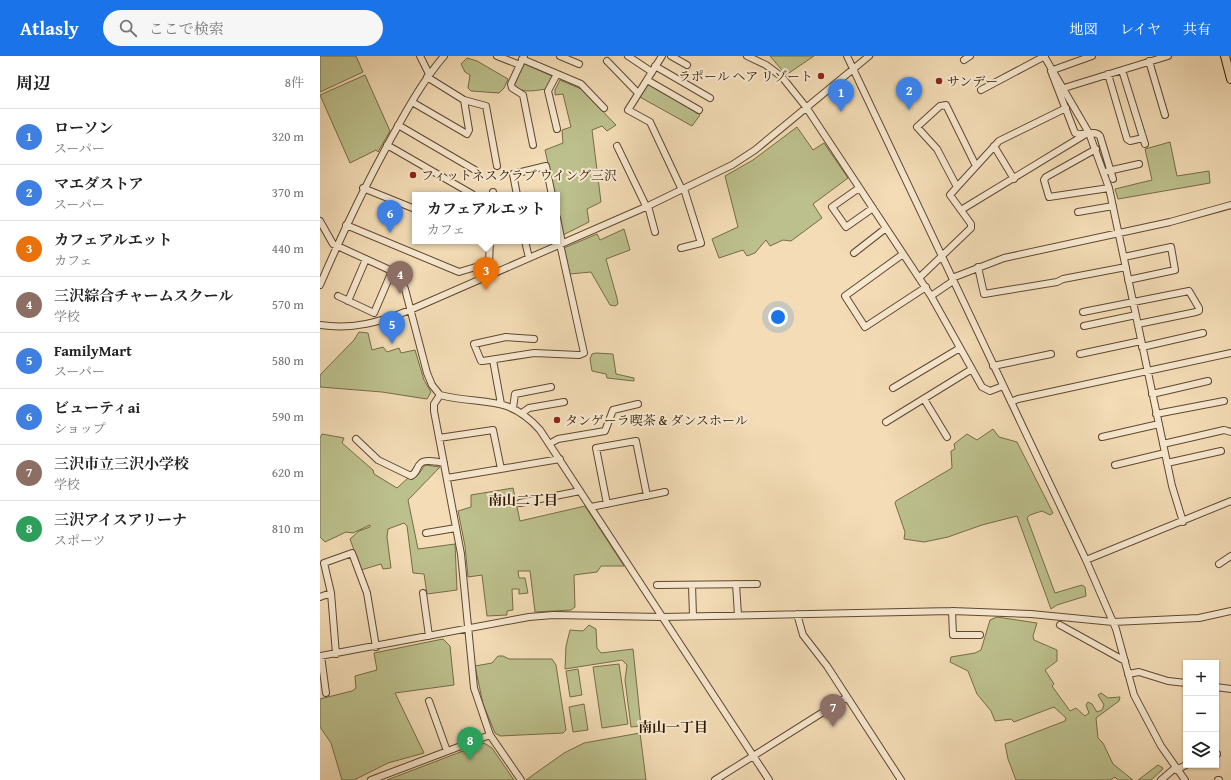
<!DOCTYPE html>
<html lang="ja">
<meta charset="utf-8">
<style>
:root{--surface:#fff;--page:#f6f6f6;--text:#222;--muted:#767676;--line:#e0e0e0;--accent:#1a73e8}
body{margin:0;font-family:"Gentium Book Plus","Noto Serif JP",serif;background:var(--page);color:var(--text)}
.controls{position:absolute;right:12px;bottom:12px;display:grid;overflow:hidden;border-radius:0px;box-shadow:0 1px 3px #0004}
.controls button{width:36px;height:36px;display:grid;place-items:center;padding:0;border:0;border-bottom:1px solid var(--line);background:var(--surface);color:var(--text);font:20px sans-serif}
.you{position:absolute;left:458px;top:261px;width:14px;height:14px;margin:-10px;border:3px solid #fff;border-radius:50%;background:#1a73e8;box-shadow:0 0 0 6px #1a73e833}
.badge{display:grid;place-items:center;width:26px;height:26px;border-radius:50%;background:var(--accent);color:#fff;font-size:13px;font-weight:700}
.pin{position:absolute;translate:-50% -33px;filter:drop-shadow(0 1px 2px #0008)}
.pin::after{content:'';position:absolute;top:21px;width:14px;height:12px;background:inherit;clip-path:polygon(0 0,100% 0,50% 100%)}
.popup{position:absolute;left:92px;top:136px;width:148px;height:52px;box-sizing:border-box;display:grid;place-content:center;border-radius:0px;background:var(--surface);filter:drop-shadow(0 1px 3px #0005);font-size:13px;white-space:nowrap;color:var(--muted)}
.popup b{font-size:15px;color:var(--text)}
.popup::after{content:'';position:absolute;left:50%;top:100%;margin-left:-8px;border:8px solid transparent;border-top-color:var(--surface)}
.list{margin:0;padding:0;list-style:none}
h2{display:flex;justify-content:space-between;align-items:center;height:52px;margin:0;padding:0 16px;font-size:17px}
h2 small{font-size:13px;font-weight:400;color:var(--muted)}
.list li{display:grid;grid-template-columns:26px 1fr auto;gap:12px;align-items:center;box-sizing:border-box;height:56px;padding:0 16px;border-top:1px solid var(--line)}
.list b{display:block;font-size:15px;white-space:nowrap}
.list p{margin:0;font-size:13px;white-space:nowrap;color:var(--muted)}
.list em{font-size:13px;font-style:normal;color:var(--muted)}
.icon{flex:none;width:22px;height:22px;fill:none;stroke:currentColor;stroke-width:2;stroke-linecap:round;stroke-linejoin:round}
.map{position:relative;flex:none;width:911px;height:724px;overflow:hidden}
header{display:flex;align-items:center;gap:24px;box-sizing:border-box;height:56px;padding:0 20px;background:var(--accent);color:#fff}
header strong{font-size:19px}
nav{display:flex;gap:22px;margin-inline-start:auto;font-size:14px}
.search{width:280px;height:36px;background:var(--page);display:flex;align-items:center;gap:10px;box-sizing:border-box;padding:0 14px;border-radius:22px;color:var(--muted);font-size:15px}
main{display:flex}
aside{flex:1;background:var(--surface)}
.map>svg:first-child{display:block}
.green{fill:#bcc08d;stroke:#766c46}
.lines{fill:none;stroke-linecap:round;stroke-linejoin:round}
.minor-casing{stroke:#60482e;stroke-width:8}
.major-casing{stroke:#2f1700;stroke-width:10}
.minor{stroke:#f7e8d0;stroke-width:6}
.major{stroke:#f3dcb6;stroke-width:8}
.poi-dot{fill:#8f2418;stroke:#f7e8d0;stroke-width:1.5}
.labels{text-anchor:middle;stroke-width:4;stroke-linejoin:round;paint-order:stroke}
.poi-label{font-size:13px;fill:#2f1700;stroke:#f7e8d0;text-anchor:start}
.neighbourhood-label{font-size:14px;font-weight:bold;fill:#2f1700;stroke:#f7e8d0}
</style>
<header>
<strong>Atlasly</strong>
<div class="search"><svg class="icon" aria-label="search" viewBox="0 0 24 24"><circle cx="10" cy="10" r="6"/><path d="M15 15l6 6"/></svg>ここで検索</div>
<nav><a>地図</a><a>レイヤ</a><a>共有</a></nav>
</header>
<main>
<aside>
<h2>周辺<small>8件</small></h2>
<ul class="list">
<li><span class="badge" style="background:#3f7fe0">1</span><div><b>ローソン</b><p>スーパー</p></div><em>320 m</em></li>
<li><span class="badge" style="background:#3f7fe0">2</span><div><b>マエダストア</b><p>スーパー</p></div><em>370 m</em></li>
<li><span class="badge" style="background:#e8710a">3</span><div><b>カフェアルエット</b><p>カフェ</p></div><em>440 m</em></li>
<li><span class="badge" style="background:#8d6e63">4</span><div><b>三沢綜合チャームスクール</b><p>学校</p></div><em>570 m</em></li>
<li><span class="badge" style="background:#3f7fe0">5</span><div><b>FamilyMart</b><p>スーパー</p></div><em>580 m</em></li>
<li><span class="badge" style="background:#3f7fe0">6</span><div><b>ビューティai</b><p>ショップ</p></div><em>590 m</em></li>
<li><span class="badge" style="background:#8d6e63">7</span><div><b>三沢市立三沢小学校</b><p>学校</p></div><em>620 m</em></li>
<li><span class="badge" style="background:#2e9e5b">8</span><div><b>三沢アイスアリーナ</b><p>スポーツ</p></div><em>810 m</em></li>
</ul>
</aside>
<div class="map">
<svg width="911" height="724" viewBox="0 0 911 724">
<rect width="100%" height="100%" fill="#f3dcb6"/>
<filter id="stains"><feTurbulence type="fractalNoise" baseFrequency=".005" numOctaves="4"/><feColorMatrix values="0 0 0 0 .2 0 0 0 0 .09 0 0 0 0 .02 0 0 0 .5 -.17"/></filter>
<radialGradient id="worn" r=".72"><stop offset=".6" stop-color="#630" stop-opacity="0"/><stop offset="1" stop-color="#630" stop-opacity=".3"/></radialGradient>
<path class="green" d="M0,0H36L43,16L0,36Z
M450,0H494L466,19Z
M147,2L157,5L188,23L184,32L179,37L151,35L148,32L150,19L145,16L141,8Z
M205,8L232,20L227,33C216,34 199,39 193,27L203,9Z
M45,19L70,75L58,96L56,94L30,107L0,39Z
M240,24L261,33L296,69L287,75L282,70L272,74L281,146L267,153L269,166L243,179L237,149V139H235L225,94L243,87L242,74L251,71L243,38L235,39V34Z
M326,28H330L380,59L372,70L318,40Z
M477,71L493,94L504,87L528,122L493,148L502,162L471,185L463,184L450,190L446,184L435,197L427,200L423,194L399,202L392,183L418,171L405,120L433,104Z
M850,86L857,120L889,115L890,127L798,143L795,133L832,124L825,93Z
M304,173L310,194L286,203L297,242L298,248L295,250L290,249L271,216L250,218L244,192L277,178L280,184Z
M39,276L48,277L52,294L63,291L67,296L79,292L81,297L95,294L104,324L111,336L107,343L62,336L0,331V319L34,284Z
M276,297L293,298L296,318L314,322V325L287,322L286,318L272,315L270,303L272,298Z
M673,373L679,381L697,386L733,457L730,459L722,455L710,459L707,462L735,537L762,529L765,531L766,540L737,549L731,553L697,460L662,469L628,481L604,486L584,483L585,476L575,447L576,445L632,412L631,395L635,393L634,388L647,378L657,384Z
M2,378L24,382L22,387L53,414L54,418L77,432L88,422L92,423L98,419L105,409L120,411L88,444L98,493L135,488L137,534L107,538L104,518L93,517L87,470L84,467L68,473L67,481L71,512L63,513L61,508L41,514L30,483L39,475L50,471V469L33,477L26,476L5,486L0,481V382Z
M193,432L200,465L265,450L304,510H281L277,516L254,519L255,551L251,554L215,556L210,515H198L199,522H205L208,537L199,538V533H192L193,554L187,555V559L167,560L162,519L148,521L145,490L138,455L151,451V439Z
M677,561L717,567L713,580L714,584L737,594V605L725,614L734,628L732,630L750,655L756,652L765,660L769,657L766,649L768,646L772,648L777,656L782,654L784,649L778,639L781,637L788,642L800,641L799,645L776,662L778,682L783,687L793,708L813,724H798L795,721L790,724H696L688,703L685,688L745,665L746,662L734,651L694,666L691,663L675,665L671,655L657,638L648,615L630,606L631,601L655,597L661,594L670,564Z
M269,569L276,573L277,592L281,597L313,593L321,670L311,671L305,624L307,609L302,604L245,613L246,590L250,574L263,575Z
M123,583L130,590L134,629L75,637L104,697L68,707L34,724H22L11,687L0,671V643L32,635L36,632L35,620L57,614L54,597Z
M178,600H183L189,603H232L236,609L246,674L243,677L180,680L175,677L163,648L155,610L172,607Z
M299,608L308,668L282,672L273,611Z
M258,613L262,639L250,641L246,615Z
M264,648L268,674L253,676L249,651Z
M320,677L326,724H206L244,697L264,687Z
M164,687L172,692L194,724H67Z
M838,709L843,712L842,714L831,724H818Z"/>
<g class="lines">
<defs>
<path id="minor" d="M100,0L109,18
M177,0L200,9
M204,0L191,28L192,32L203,39L213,89
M240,0L259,8
M308,0L332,16
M342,0L308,54L330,66L362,134
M351,0L367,9
M427,0L446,9L462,21L486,51L611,240L662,331L670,335L683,330
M527,0L766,504L796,573L814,639L841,690L865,724
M724,0L769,77L789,132L852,430L863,466
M202,3L261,28L284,52
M644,4L650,0
M287,5L318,37
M829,5L845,59
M335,10L390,42
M733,14L772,0
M802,14L825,88
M731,15L755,77C763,81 774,73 780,80L793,123
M788,18L807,83L810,85L823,82
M327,24L379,54
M744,32L848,0
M661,34L725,0
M144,44L166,50L177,110
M92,46L147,78L149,74L144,44L107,21
M78,69L155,114
M237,73L228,35L237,18
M67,89L152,138
M297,90L326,150
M674,90L694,123
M776,93L726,121L724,124L729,141L789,132
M788,115L819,108
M637,131L617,93L597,71L620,50L626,49L656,110
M43,132L95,153
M539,132L512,151L526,171L553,152
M173,139V136
M197,139L193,118L226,110L232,139
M328,150L335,176
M641,154L766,78
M758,156L793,150
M237,162L242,187
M0,165L13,188L72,215L79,222L85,233L107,317L112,329L120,339C162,350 187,337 220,374L449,724
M26,169L139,216L169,207L170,185
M205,185L209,202
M361,192L381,187L364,133
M534,197L566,172
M583,198L525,240L545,271L606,231
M804,201L851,191L855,214L808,224
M658,211L664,238L737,226L743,223L806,211
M599,222L651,172V168L630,139L637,131L679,85L746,52
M632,222L684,202L850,166L911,149
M0,229C21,180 43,134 68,88C85,57 101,27 124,0
M18,240L54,257L72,215
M611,240L633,225
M28,245L46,203
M763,256L869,235L879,252V255L876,256L818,268
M0,269C33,274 60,266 90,254L328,150L412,109L435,94L549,0
M764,270L816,259
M214,283L186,281L154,288L161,305H163L214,297L259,299L264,297L240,188
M822,291L883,277
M760,298L821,285
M173,304L181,348
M673,310L731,298
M573,332L640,292
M832,338L888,325
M120,339L114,348V355L141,498L154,632L170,679L201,724
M604,343L627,381
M691,346L698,343L911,297
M193,352L195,338L231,331
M202,357L209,352L244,346
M836,358L904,345
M566,366L652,313
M782,381L839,368
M119,382L173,374L181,413
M36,383L58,404L91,420C98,416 96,411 101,407C105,403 118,406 124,407
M229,388L238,383L285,375L293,354L318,348
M843,388L904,374L911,376
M847,407L901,395
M795,409L845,397
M127,422L240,403
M200,447L260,435
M287,448L276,392L316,385L327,440
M271,451L345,436
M106,477L136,472
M766,504L911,445
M899,508L911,500
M416,528L418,559
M337,529L437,528
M372,529L373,560
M103,537L109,580
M0,541L11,537
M632,555L633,579H660
M477,558L483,579L507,610L581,724
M740,569L805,605
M16,598L11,537L4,507L32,497L47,537L56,591
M0,600L209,561L233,559L342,561L632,555L711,558L793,566L879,562L911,555
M1,600L6,637
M808,618L819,616L848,625L866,627
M896,631L911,633
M109,645L127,695
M896,698H897
M856,714L866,709
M51,724L170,679
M395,724L527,641
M841,724L855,712
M898,724H899"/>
<path id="major" d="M905,0L911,23"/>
</defs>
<use href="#minor" class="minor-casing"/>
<use href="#major" class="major-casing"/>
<use href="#minor" class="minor"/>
<use href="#major" class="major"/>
</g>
<g class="poi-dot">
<circle cx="501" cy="20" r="4"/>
<circle cx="619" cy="25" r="4"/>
<circle cx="93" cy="119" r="4"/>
<circle cx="237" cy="364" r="4"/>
</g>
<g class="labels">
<g class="poi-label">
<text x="493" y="25" text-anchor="end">ラポール ヘア リゾート</text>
<text x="627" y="30">サンデー</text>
<text x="101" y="124">フィットネスクラブ ウイング三沢</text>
<text x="245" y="369">タンゲーラ喫茶 &amp; ダンスホール</text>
</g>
<g class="neighbourhood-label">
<text x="203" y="449">南山二丁目</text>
<text x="353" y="676">南山一丁目</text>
</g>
</g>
<rect width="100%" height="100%" filter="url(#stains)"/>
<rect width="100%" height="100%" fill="url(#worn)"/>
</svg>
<div class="controls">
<button>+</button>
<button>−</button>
<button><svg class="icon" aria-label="layers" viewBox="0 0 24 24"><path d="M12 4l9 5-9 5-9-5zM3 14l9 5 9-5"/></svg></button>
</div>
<div class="you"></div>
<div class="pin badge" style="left:521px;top:56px;background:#3f7fe0">1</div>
<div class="pin badge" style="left:589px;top:54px;background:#3f7fe0">2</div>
<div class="pin badge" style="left:166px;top:234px;background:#e8710a">3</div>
<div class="popup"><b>カフェアルエット</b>カフェ</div>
<div class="pin badge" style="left:80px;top:238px;background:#8d6e63">4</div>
<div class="pin badge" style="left:72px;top:288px;background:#3f7fe0">5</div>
<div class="pin badge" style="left:70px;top:177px;background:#3f7fe0">6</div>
<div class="pin badge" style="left:513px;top:671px;background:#8d6e63">7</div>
<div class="pin badge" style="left:150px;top:704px;background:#2e9e5b">8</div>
</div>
</main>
